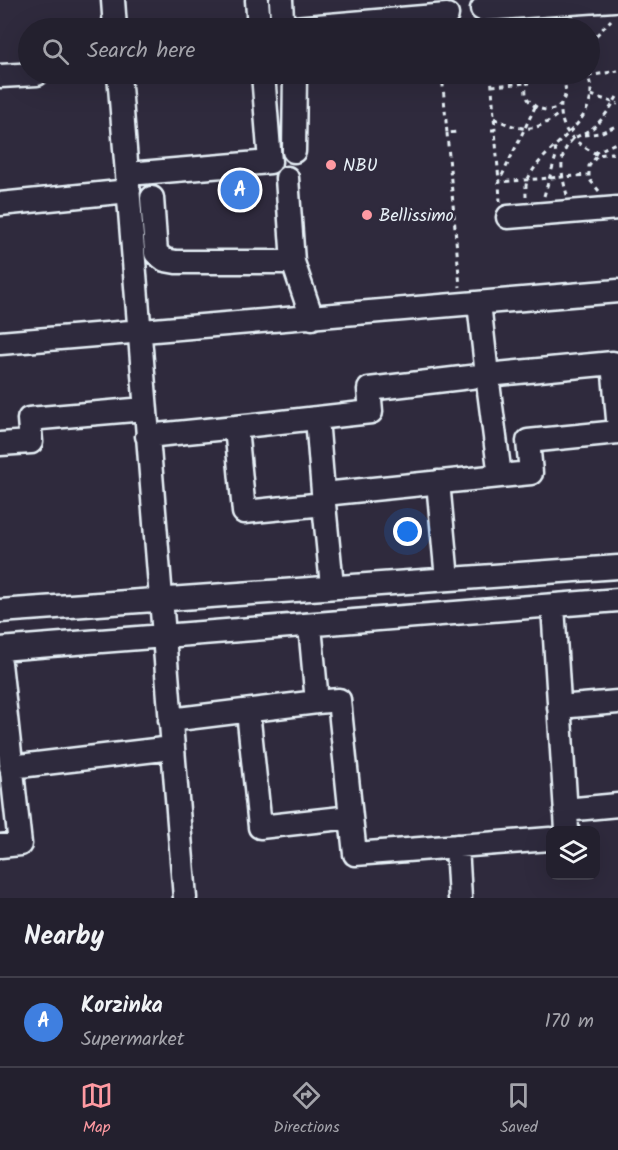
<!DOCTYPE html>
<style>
:root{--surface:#23202e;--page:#2b2836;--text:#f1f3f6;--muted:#a3a3aa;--line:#403e4a;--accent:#ff9aa2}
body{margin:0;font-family:Kalam,sans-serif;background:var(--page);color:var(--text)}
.controls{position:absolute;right:18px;bottom:18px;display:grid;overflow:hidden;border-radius:12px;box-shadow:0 6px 24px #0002}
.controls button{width:54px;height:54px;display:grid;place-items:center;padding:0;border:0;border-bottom:2px solid var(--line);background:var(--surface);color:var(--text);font:30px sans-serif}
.you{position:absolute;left:408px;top:532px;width:21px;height:21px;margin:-15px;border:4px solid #fff;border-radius:50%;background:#1a73e8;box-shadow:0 0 0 9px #1a73e833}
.badge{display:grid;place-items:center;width:39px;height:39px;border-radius:50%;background:var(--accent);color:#fff;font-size:20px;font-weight:700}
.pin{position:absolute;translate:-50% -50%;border:3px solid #fff;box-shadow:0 2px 6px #0006}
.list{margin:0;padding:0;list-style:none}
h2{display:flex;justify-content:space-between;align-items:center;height:78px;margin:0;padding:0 24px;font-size:26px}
h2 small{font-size:20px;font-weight:400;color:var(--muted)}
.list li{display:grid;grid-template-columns:39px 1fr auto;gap:18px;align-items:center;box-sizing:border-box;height:90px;padding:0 24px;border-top:2px solid var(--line)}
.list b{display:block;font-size:22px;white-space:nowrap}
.list p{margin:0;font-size:20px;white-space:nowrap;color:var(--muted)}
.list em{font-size:20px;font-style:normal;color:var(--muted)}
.icon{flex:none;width:33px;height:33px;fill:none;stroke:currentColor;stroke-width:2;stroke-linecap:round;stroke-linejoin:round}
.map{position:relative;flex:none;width:618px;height:898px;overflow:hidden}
.search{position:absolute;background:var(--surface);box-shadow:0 6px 24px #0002;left:18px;right:18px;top:18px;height:66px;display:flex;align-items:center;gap:15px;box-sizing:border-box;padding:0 21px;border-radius:33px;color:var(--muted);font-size:22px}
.sheet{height:168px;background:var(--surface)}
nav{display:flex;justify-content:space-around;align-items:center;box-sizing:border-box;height:84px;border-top:2px solid var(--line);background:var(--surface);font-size:16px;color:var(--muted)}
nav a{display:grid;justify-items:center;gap:3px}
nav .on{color:var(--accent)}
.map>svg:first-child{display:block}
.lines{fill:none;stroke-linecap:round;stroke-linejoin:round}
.minor-casing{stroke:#e8f1f8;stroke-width:27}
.path{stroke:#e8f1f8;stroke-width:3;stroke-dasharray:4.5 4.5;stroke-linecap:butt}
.minor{stroke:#2f2a3d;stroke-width:22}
.poi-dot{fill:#ff9aa2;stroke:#2f2a3d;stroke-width:2}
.labels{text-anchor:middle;stroke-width:5;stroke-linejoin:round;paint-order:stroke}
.poi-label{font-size:18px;fill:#e8f1f8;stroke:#2f2a3d;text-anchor:start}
</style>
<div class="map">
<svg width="618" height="898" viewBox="0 0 618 898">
<rect width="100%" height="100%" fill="#2f2a3d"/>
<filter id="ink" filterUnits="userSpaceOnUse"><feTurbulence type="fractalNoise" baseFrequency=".0167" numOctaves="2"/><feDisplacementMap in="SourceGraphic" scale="12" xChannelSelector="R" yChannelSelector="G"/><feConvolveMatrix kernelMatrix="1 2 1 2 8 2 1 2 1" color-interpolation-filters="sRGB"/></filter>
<g filter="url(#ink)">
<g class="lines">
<defs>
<path id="minor" d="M113,0L115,28
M257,0L259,28
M281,0L282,19L290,28
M482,9L614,0
M294,28L447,15
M119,74L185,898
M0,76L37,74
M294,151L295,74
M128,174L270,162L263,74
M287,178L293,262
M152,198L156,253L165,260L176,262H293L312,318
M0,204L129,191
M508,217L618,208
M0,343L618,291
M317,418L324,504
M236,427L371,412L369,389L487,375L479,303
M147,436L236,427L244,512L324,504L332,586
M0,444L31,442L29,419L145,409
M500,476L531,473L528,441L618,432
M438,482L447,579
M324,494L500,476L487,375L613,363L618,419
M553,606L567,830
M0,611L618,567
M0,649L618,600
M0,663L20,844L0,846
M559,707L618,702
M248,711L260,827L351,817L339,700L317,702
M170,720L317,702L310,626
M11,767L172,748
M565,810L618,805
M351,817L355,854L550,839
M457,846L460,898"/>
</defs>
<use href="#minor" class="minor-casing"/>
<path class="path" d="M505,28H518
M590,42L611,20
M442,74L447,133L457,132
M491,74L495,130
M535,74C505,100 557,128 565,95C567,86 563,79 557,74
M588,76L618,71
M492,86L527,83
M591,95L618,104
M561,103C559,133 575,142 598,155
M494,118C523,132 535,133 560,113
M491,130H495L499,182L588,175
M447,133L460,287
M584,135L600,133L618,125
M594,153L618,142
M599,191L589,179V166L598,155L611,153L618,156
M567,195C562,177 557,157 571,141C577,135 589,132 595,126C604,118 612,106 618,95
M544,196L556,156L555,147
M526,197C526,192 525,184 528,179C545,142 607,121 587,74
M500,202L499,182L535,107"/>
<use href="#minor" class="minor"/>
</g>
</g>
<g class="poi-dot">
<circle cx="331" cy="165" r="6"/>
<circle cx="367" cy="215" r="6"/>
</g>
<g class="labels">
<g class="poi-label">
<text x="343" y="171">NBU</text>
<text x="379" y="221">Bellissimo</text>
</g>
</g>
</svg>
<div class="controls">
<button><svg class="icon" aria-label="layers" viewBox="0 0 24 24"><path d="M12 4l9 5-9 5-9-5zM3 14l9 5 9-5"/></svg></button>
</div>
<div class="you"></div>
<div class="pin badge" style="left:240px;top:190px;background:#3f7fe0">A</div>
<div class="search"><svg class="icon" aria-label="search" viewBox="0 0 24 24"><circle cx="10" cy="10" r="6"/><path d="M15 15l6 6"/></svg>Search here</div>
</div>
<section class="sheet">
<h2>Nearby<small></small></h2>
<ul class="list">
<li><span class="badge" style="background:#3f7fe0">A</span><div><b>Korzinka</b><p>Supermarket</p></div><em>170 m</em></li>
</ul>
</section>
<nav>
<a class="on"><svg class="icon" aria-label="map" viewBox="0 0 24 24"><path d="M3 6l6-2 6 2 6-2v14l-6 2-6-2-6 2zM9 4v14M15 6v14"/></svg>Map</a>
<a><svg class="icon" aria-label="directions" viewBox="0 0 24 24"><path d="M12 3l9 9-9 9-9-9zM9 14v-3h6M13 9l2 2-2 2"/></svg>Directions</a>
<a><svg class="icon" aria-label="saved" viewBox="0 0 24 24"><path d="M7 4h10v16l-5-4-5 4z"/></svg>Saved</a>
</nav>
